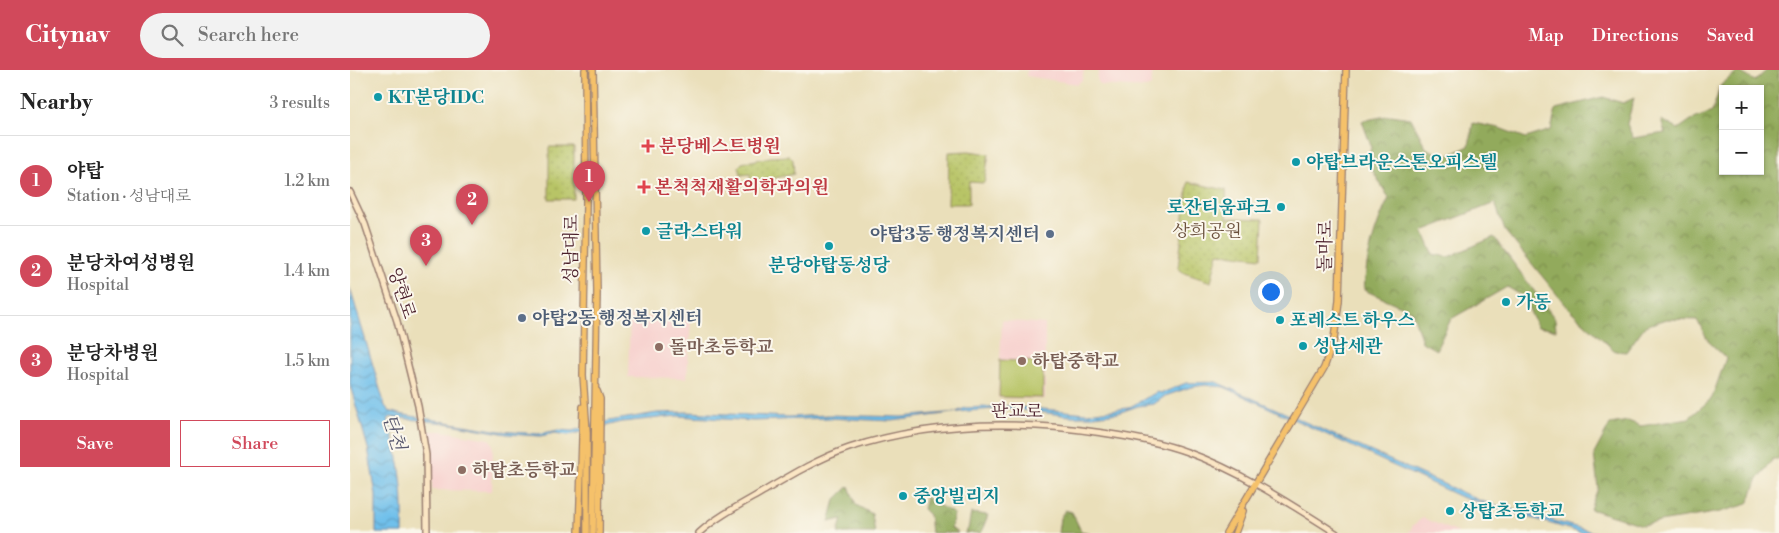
<!DOCTYPE html>
<meta charset="utf-8">
<style>
:root{--surface:#fff;--page:#f2f2f2;--text:#222;--muted:#767676;--line:#e0e0e0;--accent:#d1495b}
body{margin:0;font-family:"Libre Bodoni","Noto Serif KR",serif;background:var(--page);color:var(--text)}
.controls{position:absolute;right:15px;top:15px;display:grid;overflow:hidden;border-radius:0px;box-shadow:0 1px 4px #0004}
.controls button{width:45px;height:45px;display:grid;place-items:center;padding:0;border:0;border-bottom:1px solid var(--line);background:var(--surface);color:var(--text);font:25px sans-serif}
.you{position:absolute;left:920px;top:221px;width:18px;height:18px;margin:-12px;border:4px solid #fff;border-radius:50%;background:#1a73e8;box-shadow:0 0 0 8px #1a73e833}
.badge{display:grid;place-items:center;width:32px;height:32px;border-radius:50%;background:var(--accent);color:#fff;font-size:16px;font-weight:700}
.pin{position:absolute;translate:-50% -41px;filter:drop-shadow(0 1px 2px #0008)}
.pin::after{content:'';position:absolute;top:26px;width:18px;height:15px;background:inherit;clip-path:polygon(0 0,100% 0,50% 100%)}
.list{margin:0;padding:0;list-style:none}
h2{display:flex;justify-content:space-between;align-items:center;height:65px;margin:0;padding:0 20px;font-size:21px}
h2 small{font-size:16px;font-weight:400;color:var(--muted)}
.list li{display:grid;grid-template-columns:32px 1fr auto;gap:15px;align-items:center;box-sizing:border-box;height:90px;padding:0 20px;border-top:1px solid var(--line)}
.list b{display:block;font-size:19px;white-space:nowrap}
.list p{margin:0;font-size:16px;white-space:nowrap;color:var(--muted)}
.list em{font-size:16px;font-style:normal;color:var(--muted)}
.actions{display:flex;gap:10px;padding:15px 20px}
.actions a{flex:1;padding:11px 0;border:1px solid var(--accent);border-radius:0px;text-align:center;font-size:18px;color:var(--accent)}
.actions .main{background:var(--accent);color:#fff}
.icon{flex:none;width:28px;height:28px;fill:none;stroke:currentColor;stroke-width:2;stroke-linecap:round;stroke-linejoin:round}
.map{position:relative;flex:none;width:1429px;height:463px;overflow:hidden}
header{display:flex;align-items:center;gap:30px;box-sizing:border-box;height:70px;padding:0 25px;background:var(--accent);color:#fff}
header strong{font-size:24px}
nav{display:flex;gap:28px;margin-inline-start:auto;font-size:18px}
.search{width:350px;height:45px;background:var(--page);display:flex;align-items:center;gap:12px;box-sizing:border-box;padding:0 18px;border-radius:28px;color:var(--muted);font-size:19px}
main{display:flex}
aside{flex:1;background:var(--surface)}
.map>svg:first-child{display:block}
.built{fill:#f7d0cd}
.green{fill:#b8c466;stroke:#817248}
.forest{fill:url(#forest-crowns);stroke:#6e6443;fill-rule:evenodd}
.park{fill:url(#park-dots);stroke:#817248}
.water{fill:url(#water-waves);stroke:#5d708b}
.lines{fill:none;stroke-linecap:round;stroke-linejoin:round}
.secondary-casing{stroke:#9a7f72;stroke-width:8}
.primary-casing{stroke:#9a7f72;stroke-width:8}
.secondary{stroke:#fbe6c4;stroke-width:5}
.primary{stroke:#f5c16b;stroke-width:5.5}
.culture-dot{fill:#0f9aa8;stroke:#fbf7ec;stroke-width:2}
.health-dot{fill:#e0444e;stroke:#fbf7ec;stroke-width:2}
.service-dot{fill:#5c6f8a;stroke:#fbf7ec;stroke-width:2}
.education-dot{fill:#8d6e63;stroke:#fbf7ec;stroke-width:2}
.labels{text-anchor:middle;stroke-width:4;stroke-linejoin:round;paint-order:stroke}
.culture-label{font-size:18px;font-weight:bold;fill:#0d838f;stroke:#fbf7ec;text-anchor:start}
.health-label{font-size:18px;font-weight:bold;fill:#be3a42;stroke:#fbf7ec;text-anchor:start}
.park-label{font-size:18px;fill:#6b513d;stroke:#fbf7ec}
.service-label{font-size:18px;font-weight:bold;fill:#4e5e75;stroke:#fbf7ec;text-anchor:end}
.street-label{font-size:18px;fill:#4a1f2b;stroke:#fbf7ec}
.education-label{font-size:18px;font-weight:bold;fill:#785e54;stroke:#fbf7ec;text-anchor:start}
.water-label{font-size:19px;font-style:italic;fill:#57576e;stroke:#fbf7ec}
</style>
<header>
<strong>Citynav</strong>
<div class="search"><svg class="icon" aria-label="search" viewBox="0 0 24 24"><circle cx="10" cy="10" r="6"/><path d="M15 15l6 6"/></svg>Search here</div>
<nav><a>Map</a><a>Directions</a><a>Saved</a></nav>
</header>
<main>
<aside>
<h2>Nearby<small>3 results</small></h2>
<ul class="list">
<li><span class="badge">1</span><div><b>야탑</b><p>Station · 성남대로</p></div><em>1.2 km</em></li>
<li><span class="badge">2</span><div><b>분당차여성병원</b><p>Hospital</p></div><em>1.4 km</em></li>
<li><span class="badge">3</span><div><b>분당차병원</b><p>Hospital</p></div><em>1.5 km</em></li>
</ul>
<div class="actions"><a class="main">Save</a><a>Share</a></div>
</aside>
<div class="map">
<svg width="1429" height="463" viewBox="0 0 1429 463">
<defs>
<pattern id="forest-crowns" width="20" height="18" patternUnits="userSpaceOnUse" patternTransform="scale(1.25)"><rect width="20" height="18" fill="#92aa5b"/><path d="M2 6a3 3 0 1 1 6 0M12 15a3 3 0 1 1 6 0" fill="none" stroke="#798a4b"/></pattern>
<pattern id="park-dots" width="8" height="8" patternUnits="userSpaceOnUse" patternTransform="scale(1.25)"><rect width="8" height="8" fill="#b8c466"/><path d="M2 2h.1M6 6h.1" fill="none" stroke="#a0a859" stroke-width="1.8" stroke-linecap="round"/></pattern>
<pattern id="water-waves" width="16" height="10" patternUnits="userSpaceOnUse" patternTransform="scale(1.25)"><rect width="16" height="10" fill="#70c0eb"/><path d="M0 5q4-4 8 0t8 0" fill="none" stroke="#5e9bbf"/></pattern>
</defs>
<rect width="100%" height="100%" fill="#fbf7ec"/>
<filter id="ink" filterUnits="userSpaceOnUse"><feTurbulence type="fractalNoise" baseFrequency=".02" numOctaves="2"/><feDisplacementMap in="SourceGraphic" scale="10" xChannelSelector="R" yChannelSelector="G"/><feConvolveMatrix kernelMatrix="1 2 1 2 8 2 1 2 1" color-interpolation-filters="sRGB"/></filter>
<filter id="wash" filterUnits="userSpaceOnUse"><feTurbulence type="fractalNoise" baseFrequency=".0096" numOctaves="4" result="noise"/><feDisplacementMap in="SourceGraphic" scale="20" xChannelSelector="R" yChannelSelector="G"/><feGaussianBlur stdDeviation="1.12" result="paint"/><feColorMatrix in="noise" values="0 0 0 0 0 0 0 0 0 0 0 0 0 0 0 0 0 1.4 0 .05"/><feComposite in="paint" operator="in"/></filter>
<g filter="url(#wash)">
<rect width="100%" height="100%" fill="#eadfba"/>
<path class="built" d="M677,0H734L732,10L727,14L676,6Z
M749,0H803L801,16L796,18L750,15L747,9Z
M280,246L341,248L337,308L278,307Z
M652,250L695,254V329L648,328Z
M78,361H91L140,369L143,374L142,421L82,420Z
M1073,448L1109,463H1059L1063,455Z"/>
<path class="green" d="M650,290L693,292V328L649,327Z"/>
<path class="forest" d="M1417,0H1429V389H1423L1407,411L1398,434L1370,442L1292,455L1240,439L1248,418L1244,384L1260,354L1278,351L1291,356L1339,348L1362,328L1376,288L1359,272L1347,250L1317,249L1295,256L1276,282L1265,281L1219,239L1155,161L1145,133L1073,161L1083,184L1098,187L1144,167L1205,249L1206,260L1187,257L1173,226L1157,217L1101,249L1086,280L1072,272L1062,241L1014,220C1016,188 1025,156 1039,128L1018,93L1021,76L1012,51L1041,45L1061,48L1076,78L1095,87L1119,76L1123,53L1149,58L1176,68L1201,60L1206,39L1253,27L1273,33L1284,28L1277,54L1283,68L1315,63L1311,50L1328,59L1341,50L1362,42L1371,15L1388,1L1405,11ZM1373,19H1410V101H1373Z
M499,416L506,435L522,444L525,463H488L492,449L479,452L485,430Z
M576,427C585,435 594,437 604,444L601,458L608,463H581L579,445L573,439Z
M715,440L722,442L731,461L740,463H708L710,448Z
M621,443L638,445L631,463H614L618,459Z"/>
<path class="park" d="M199,77H224V129H199Z
M619,81L639,84L634,113L619,112V134H598L599,82Z
M440,86L443,90L444,104L401,113L400,104L391,105L389,96L392,93L420,87Z
M838,112L876,120L877,148L913,149L911,188L868,183L861,212L834,203L828,198Z"/>
<path class="water" d="M0,218L35,336L39,341L49,344L150,361L189,364L208,360L222,361L259,351L307,343L337,342L438,347L478,345L551,347L606,342L615,338L658,336L737,343L778,338L807,322L812,323L836,313L866,312L1131,431L1247,463H1232L1111,427L874,317L855,315L841,317L815,326L804,334L788,336L768,343L743,346H720L659,338L617,341L542,351L478,348L404,351L327,346L272,352L218,365L205,363L190,366L157,364L95,353L41,347L38,349C51,391 54,419 53,463H26V425L18,378L0,315Z"/>
</g>
<g filter="url(#ink)">
<g class="lines">
<defs>
<path id="secondary" d="M0,122L15,154L47,251L68,336L76,385L77,463
M349,463C367,447 388,436 409,424C438,407 467,389 499,378C581,351 668,350 753,363C781,367 810,372 837,382C890,401 939,433 986,463"/>
<path id="primary" d="M235,0L236,133L233,305L237,363V463
M243,0L247,222L243,463
M247,321L250,329L249,463
M229,463L233,337
M876,463L974,298L984,269L989,231L996,0
M885,463L893,441"/>
</defs>
<use href="#secondary" class="secondary-casing"/>
<use href="#primary" class="primary-casing"/>
<use href="#secondary" class="secondary"/>
<use href="#primary" class="primary"/>
</g>
</g>
<g class="culture-dot">
<circle cx="28" cy="27" r="5"/>
<circle cx="946" cy="92" r="5"/>
<circle cx="931" cy="137" r="5"/>
<circle cx="296" cy="161" r="5"/>
<circle cx="479" cy="176" r="5"/>
<circle cx="1156" cy="232" r="5"/>
<circle cx="930" cy="250" r="5"/>
<circle cx="953" cy="276" r="5"/>
<circle cx="553" cy="426" r="5"/>
<circle cx="1100" cy="441" r="5"/>
</g>
<g class="health-dot">
<path d="M295.5 68.5h5v5h5v5h-5v5h-5v-5h-5v-5h5z"/>
<path d="M291.5 109.5h5v5h5v5h-5v5h-5v-5h-5v-5h5z"/>
</g>
<g class="service-dot">
<circle cx="700" cy="164" r="5"/>
<circle cx="172" cy="248" r="5"/>
</g>
<g class="education-dot">
<circle cx="309" cy="277" r="5"/>
<circle cx="672" cy="291" r="5"/>
<circle cx="112" cy="400" r="5"/>
</g>
<g class="labels">
<g class="culture-label">
<text x="38" y="33">KT분당IDC</text>
<text x="956" y="98">야탑브라운스톤오피스텔</text>
<text x="921" y="143" text-anchor="end">로잔티움파크</text>
<text x="306" y="167">글라스타워</text>
<text x="479" y="201" text-anchor="middle">분당야탑동성당</text>
<text x="1166" y="238">가동</text>
<text x="940" y="256">포레스트 하우스</text>
<text x="963" y="282">성남세관</text>
<text x="563" y="432">중앙빌리지</text>
<text x="1110" y="447">상탑초등학교</text>
</g>
<g class="health-label">
<text x="309" y="82">분당베스트병원</text>
<text x="305" y="123">본척척재활의학과의원</text>
</g>
<g class="park-label">
<text x="857" y="167">상희공원</text>
</g>
<g class="service-label">
<text x="690" y="170">야탑3동 행정복지센터</text>
<text x="182" y="254" text-anchor="start">야탑2동 행정복지센터</text>
</g>
<g class="street-label">
<text transform="translate(975 176) rotate(-89)" y="6">돌마로</text>
<text transform="translate(221 179) rotate(-89)" y="6">성남대로</text>
<text transform="translate(52 223) rotate(72)" y="6">양현로</text>
<text transform="translate(667 341) rotate(1)" y="6">판교로</text>
</g>
<g class="education-label">
<text x="319" y="283">돌마초등학교</text>
<text x="682" y="297">하탑중학교</text>
<text x="122" y="406">하탑초등학교</text>
</g>
<g class="water-label">
<text transform="translate(45 362) rotate(73)" y="7">탄천</text>
</g>
</g>
</svg>
<div class="controls">
<button>+</button>
<button>−</button>
</div>
<div class="you"></div>
<div class="pin badge" style="left:239px;top:132px">1</div>
<div class="pin badge" style="left:122px;top:155px">2</div>
<div class="pin badge" style="left:76px;top:196px">3</div>
</div>
</main>
